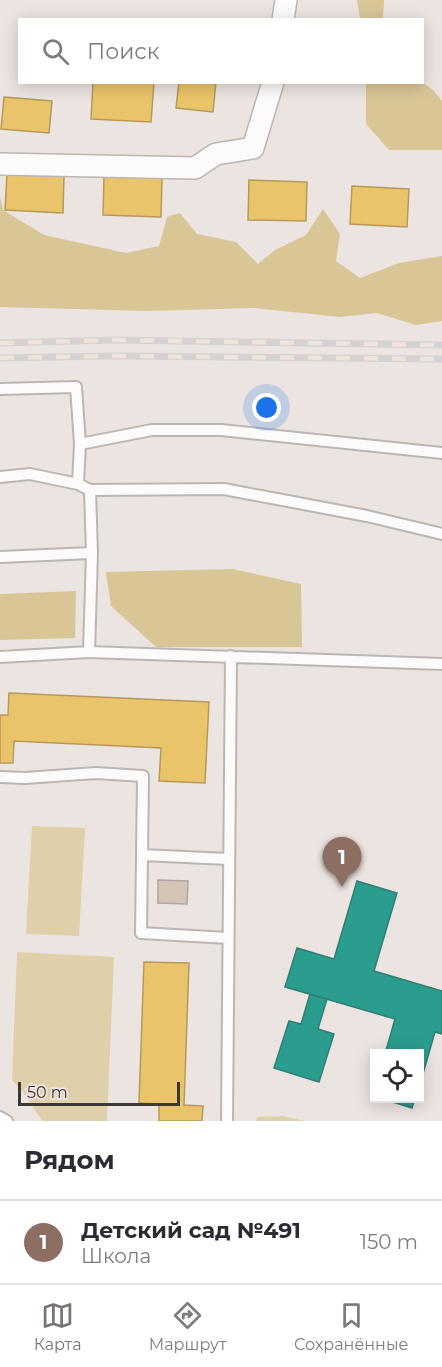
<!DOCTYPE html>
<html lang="ru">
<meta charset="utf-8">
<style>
:root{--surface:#fff;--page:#f2f2f3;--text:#2b2b33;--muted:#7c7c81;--line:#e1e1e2;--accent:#7a7471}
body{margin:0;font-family:Montserrat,sans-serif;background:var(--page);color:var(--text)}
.controls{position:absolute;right:18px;bottom:18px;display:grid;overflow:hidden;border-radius:0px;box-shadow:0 3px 15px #0003}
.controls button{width:54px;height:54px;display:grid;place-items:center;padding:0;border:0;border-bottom:2px solid var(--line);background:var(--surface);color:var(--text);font:30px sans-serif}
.scale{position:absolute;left:18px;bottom:15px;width:162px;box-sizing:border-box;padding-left:6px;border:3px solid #3d3735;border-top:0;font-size:16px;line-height:21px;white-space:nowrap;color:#3d3735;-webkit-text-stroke:4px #f0e2dc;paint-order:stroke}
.you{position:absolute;left:267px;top:408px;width:21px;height:21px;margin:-15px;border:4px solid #fff;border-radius:50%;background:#1a73e8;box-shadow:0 0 0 9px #1a73e833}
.badge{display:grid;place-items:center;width:39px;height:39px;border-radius:50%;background:var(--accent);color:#fff;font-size:20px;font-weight:700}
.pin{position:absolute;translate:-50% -50px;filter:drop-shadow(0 2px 3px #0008)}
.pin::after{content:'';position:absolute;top:32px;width:21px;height:18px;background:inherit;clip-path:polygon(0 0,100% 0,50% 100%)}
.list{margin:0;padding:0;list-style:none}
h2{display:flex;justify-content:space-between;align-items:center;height:78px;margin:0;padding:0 24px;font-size:26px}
h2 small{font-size:20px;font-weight:400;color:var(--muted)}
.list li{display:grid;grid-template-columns:39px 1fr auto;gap:18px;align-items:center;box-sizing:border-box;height:84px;padding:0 24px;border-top:2px solid var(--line)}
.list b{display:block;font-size:22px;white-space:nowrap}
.list p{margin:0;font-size:20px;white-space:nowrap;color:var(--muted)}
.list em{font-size:20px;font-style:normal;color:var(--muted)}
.icon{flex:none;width:33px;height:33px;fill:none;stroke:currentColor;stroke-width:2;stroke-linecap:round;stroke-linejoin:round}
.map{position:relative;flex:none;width:442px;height:1121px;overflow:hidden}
.search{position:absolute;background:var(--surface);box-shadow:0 3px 15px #0003;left:18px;right:18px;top:18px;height:66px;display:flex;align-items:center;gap:15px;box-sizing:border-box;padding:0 21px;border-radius:0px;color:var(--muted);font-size:22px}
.sheet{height:162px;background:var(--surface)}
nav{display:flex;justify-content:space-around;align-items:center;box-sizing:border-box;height:84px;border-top:2px solid var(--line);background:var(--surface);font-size:16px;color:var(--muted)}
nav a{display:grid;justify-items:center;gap:3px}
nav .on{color:var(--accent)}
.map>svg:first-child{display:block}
.green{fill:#dfd0aa}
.forest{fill:#d8c697}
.homes{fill:#e9c46a;stroke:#b59a5a;stroke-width:1.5}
.schools{fill:#2a9d8f;stroke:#307e74;stroke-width:1.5}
.building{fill:#d3c4b6;stroke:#aca7a4;stroke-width:1.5}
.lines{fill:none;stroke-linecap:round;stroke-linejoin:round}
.service-casing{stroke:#bcb6b3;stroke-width:14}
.minor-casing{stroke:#bcb6b3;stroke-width:24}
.service{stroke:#fcfbfa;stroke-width:10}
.minor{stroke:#fcfbfa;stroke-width:21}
.rail-casing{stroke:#d5d3d2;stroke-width:7}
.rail{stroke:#f0e2dc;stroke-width:4.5;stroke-dasharray:14;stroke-linecap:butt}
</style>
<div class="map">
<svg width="442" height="1121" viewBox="0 0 442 1121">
<rect width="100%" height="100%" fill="#ece4e0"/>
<path class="green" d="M32,826L85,828L79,936L26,934Z
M17,952L114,957L107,1121H42L23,1092L12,1080Z
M283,1116L305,1121H256L257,1117Z"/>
<path class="forest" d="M357,0H384L383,19H360Z
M422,82L433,90L442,101V150H389L366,124V83Z
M0,197L3,210L44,235L126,253L159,246L167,217L180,213L197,234L236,242L258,264L275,250L306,235L323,209L340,234L336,261L360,278L399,263L442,256V321L416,325L377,313L340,317L253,308L147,311L0,307Z
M233,569L301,584L302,647H156L111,606L106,572Z
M76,591L75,638L0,640V594Z"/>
<path class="homes" d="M93,82H154L151,122L91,119Z
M179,82H216L213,112L176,108Z
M4,97L52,101L49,133L1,129Z
M7,174L64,176L63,213L5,210Z
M104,176L162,178L161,217L103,215Z
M249,180L307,182L306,221L248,220Z
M352,186L409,189L407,227L350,224Z
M9,693L209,702L205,783L159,781L161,748L14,741L13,763H0V715H8Z
M144,962L189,963L184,1105L203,1106L202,1121H159V1104L139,1103Z"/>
<path class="schools" d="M357,881L397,893L374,971L442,991V1034L435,1032L420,1084V1054H385L395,1019L285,987L297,948L334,959Z
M310,994L327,999L318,1029L334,1034L319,1082L274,1068L289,1021L301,1024Z
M380,1098H415L412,1108Z"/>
<path class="building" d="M158,880L188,881L187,904L158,903Z"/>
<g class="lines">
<defs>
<path id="service" d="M0,389L76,387L80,444L78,484L90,490L92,553L89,652
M80,444L152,430H221L442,453
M0,477L30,474L78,484
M90,490L224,489L367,516L442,534
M0,557L92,553
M0,657L89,652L442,664
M0,777L25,778L96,773L143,776L142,855L228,859
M142,855L141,933L228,938
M0,1117L7,1121
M227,1121L231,656"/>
<path id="minor" d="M283,20L286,0
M0,164L195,168L216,154L253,148L273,82"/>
</defs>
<use href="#service" class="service-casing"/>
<use href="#minor" class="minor-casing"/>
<use href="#service" class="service"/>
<use href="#minor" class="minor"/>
<defs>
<path id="rail" d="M0,343L115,340L442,345
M0,358L113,356L442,359"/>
</defs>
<use href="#rail" class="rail-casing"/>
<use href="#rail" class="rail"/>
</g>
</svg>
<div class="controls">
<button><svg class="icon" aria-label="locate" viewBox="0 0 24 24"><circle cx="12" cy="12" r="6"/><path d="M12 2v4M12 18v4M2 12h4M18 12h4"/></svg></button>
</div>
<div class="scale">50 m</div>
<div class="you"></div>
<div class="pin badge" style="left:342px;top:887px;background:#8d6e63">1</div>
<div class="search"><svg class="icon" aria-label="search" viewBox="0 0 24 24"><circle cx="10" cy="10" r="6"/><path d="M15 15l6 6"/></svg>Поиск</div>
</div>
<section class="sheet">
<h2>Рядом<small></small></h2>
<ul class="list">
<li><span class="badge" style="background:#8d6e63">1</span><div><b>Детский сад №491</b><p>Школа</p></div><em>150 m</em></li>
</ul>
</section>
<nav>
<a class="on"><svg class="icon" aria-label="map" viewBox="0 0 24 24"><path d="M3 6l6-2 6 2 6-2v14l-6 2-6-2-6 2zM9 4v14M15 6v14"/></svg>Карта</a>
<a><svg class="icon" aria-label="directions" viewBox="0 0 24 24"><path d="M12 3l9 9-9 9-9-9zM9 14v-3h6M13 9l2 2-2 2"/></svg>Маршрут</a>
<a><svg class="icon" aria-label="saved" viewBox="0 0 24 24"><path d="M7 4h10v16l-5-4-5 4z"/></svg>Сохранённые</a>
</nav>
